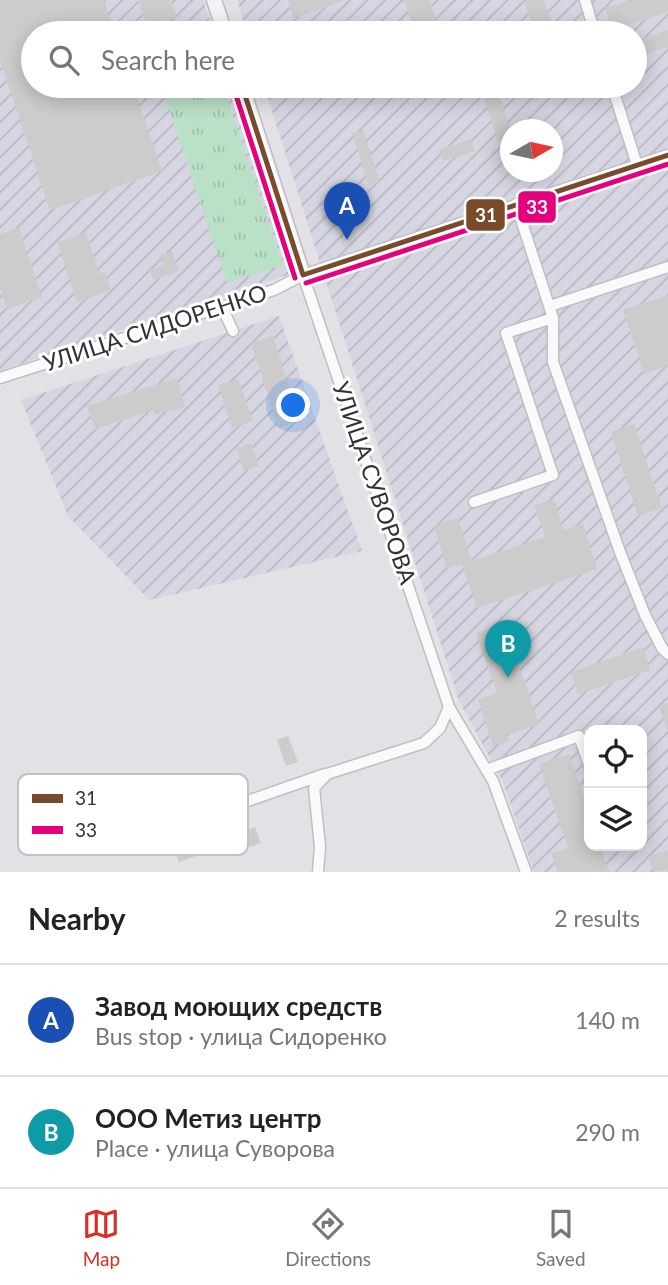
<!DOCTYPE html>
<meta charset="utf-8">
<style>
:root{--surface:#fff;--page:#f2f2f2;--text:#222;--muted:#767676;--line:#e0e0e0;--accent:#d93025}
body{margin:0;font-family:Lato,sans-serif;background:var(--page);color:var(--text)}
.controls{position:absolute;right:21px;bottom:21px;display:grid;overflow:hidden;border-radius:14px;box-shadow:0 4px 18px #0003}
.controls button{width:63px;height:63px;display:grid;place-items:center;padding:0;border:0;border-bottom:2px solid var(--line);background:var(--surface);color:var(--text);font:35px sans-serif}
.compass{position:absolute;left:500px;top:119px;width:63px;height:63px;border-radius:50%;background:var(--surface);box-shadow:0 4px 18px #0003;rotate:81deg}
.you{position:absolute;left:294px;top:406px;width:24px;height:24px;margin:-18px;border:5px solid #fff;border-radius:50%;background:#1a73e8;box-shadow:0 0 0 10px #1a73e833}
.badge{display:grid;place-items:center;width:46px;height:46px;border-radius:50%;background:var(--accent);color:#fff;font-size:23px;font-weight:700}
.pin{position:absolute;translate:-50% -58px;filter:drop-shadow(0 2px 4px #0008)}
.pin::after{content:'';position:absolute;top:37px;width:24px;height:21px;background:inherit;clip-path:polygon(0 0,100% 0,50% 100%)}
.list{margin:0;padding:0;list-style:none}
h2{display:flex;justify-content:space-between;align-items:center;height:91px;margin:0;padding:0 28px;font-size:30px}
h2 small{font-size:23px;font-weight:400;color:var(--muted)}
.list li{display:grid;grid-template-columns:46px 1fr auto;gap:21px;align-items:center;box-sizing:border-box;height:112px;padding:0 28px;border-top:2px solid var(--line)}
.list b{display:block;font-size:26px;white-space:nowrap}
.list p{margin:0;font-size:23px;white-space:nowrap;color:var(--muted)}
.list em{font-size:23px;font-style:normal;color:var(--muted)}
.icon{flex:none;width:38px;height:38px;fill:none;stroke:currentColor;stroke-width:2;stroke-linecap:round;stroke-linejoin:round}
.map{position:relative;flex:none;width:668px;height:872px;overflow:hidden}
.search{position:absolute;background:var(--surface);box-shadow:0 4px 18px #0003;left:21px;right:21px;top:21px;height:77px;display:flex;align-items:center;gap:18px;box-sizing:border-box;padding:0 24px;border-radius:38px;color:var(--muted);font-size:26px}
.sheet{height:315px;background:var(--surface)}
nav{display:flex;justify-content:space-around;align-items:center;box-sizing:border-box;height:98px;border-top:2px solid var(--line);background:var(--surface);font-size:19px;color:var(--muted)}
nav a{display:grid;justify-items:center;gap:4px}
nav .on{color:var(--accent)}
.map>svg:first-child{display:block}
.industrial{fill:url(#industrial-furrows);fill-rule:evenodd}
.grass{fill:url(#grass-tufts)}
.building{fill:#cdcbcc}
.lines{fill:none;stroke-linecap:round;stroke-linejoin:round}
.minor-casing{stroke:#bfbfc3;stroke-width:13}
.major-casing{stroke:#bfbac5;stroke-width:17}
.minor{stroke:#fafafb;stroke-width:10}
.major{stroke:#f5f2f7;stroke-width:14}
.bus-1-casing{stroke:#fff;stroke-width:10}
.bus-2-casing{stroke:#fff;stroke-width:10}
.bus-1{stroke:#7a4b2a;stroke-width:5}
.bus-2{stroke:#e5007d;stroke-width:5}
.labels{text-anchor:middle;stroke-width:6;stroke-linejoin:round;paint-order:stroke}
.street-label{font-size:23px;fill:#313236;stroke:#fff}
.key{fill:#fff;stroke:#c1c2c3;stroke-width:2}
.key-label{font-size:19px;fill:#313236}
.line-badge{stroke:#fff;stroke-width:2.5}
.badge-label{font-size:19px;text-anchor:middle;font-weight:bold;fill:#fff}
</style>
<div class="map">
<svg width="668" height="872" viewBox="0 0 668 872">
<defs>
<pattern id="industrial-furrows" width="10" height="10" patternUnits="userSpaceOnUse" patternTransform="scale(1.75)"><rect width="10" height="10" fill="#d6d6e2"/><path d="M-1 1l2-2M0 10L10 0M9 11l2-2" fill="none" stroke="#b8b8c2"/></pattern>
<pattern id="grass-tufts" width="24" height="20" patternUnits="userSpaceOnUse" patternTransform="scale(1.75)"><rect width="24" height="20" fill="#bae0c8"/><path d="M3 7l-1-3M5 7V3M7 7l1-3M15 17l-1-3M17 17v-4M19 17l1-3" fill="none" stroke="#a0c1ac"/></pattern>
</defs>
<rect width="100%" height="100%" fill="#e1e1e6"/>
<path class="industrial" d="M0,0H203L214,33H33V86H231L293,273L0,371Z
M237,0H668V872H534L502,780L459,701L264,86H635V33H247ZM510,130H552V172H510ZM589,730H642V846H589Z
M279,316L362,551L149,600L68,516L21,400Z"/>
<path class="grass" d="M187,21L191,33H151Z
M161,86H223L283,265L227,283Z"/>
<path class="building" d="M0,0H104L115,33H33V86H133L162,171L50,210L0,60Z
M138,0H171L177,17L147,27Z
M288,0H342L343,1L293,18Z
M404,0H430L440,33H415Z
M524,0H544L553,25L534,31Z
M631,0H668V12L612,30L605,8Z
M668,30V47L635,57V41Z
M480,86H497L510,129V137L498,141Z
M363,130L380,182L369,186L352,133Z
M471,139L475,151L443,161L439,150Z
M19,228L42,297L7,309L0,288V234Z
M86,233L100,274L105,272L111,290L77,302L57,242Z
M172,251L179,271L153,280L150,270L163,265L160,255Z
M668,295V366L644,374L623,310Z
M273,336L300,421L278,428L251,343Z
M177,378L185,407L155,415L153,410L95,429L87,406Z
M238,379L253,421L232,428L218,385Z
M634,424L662,508L638,516L611,432Z
M251,443L259,466L244,471L236,448Z
M554,499L564,530L583,524L597,569L477,608L462,564L447,568L434,526L458,518L472,561L545,537L534,505Z
M504,623L539,724L507,735L510,741L493,746L478,699L497,693L476,633Z
M643,647L650,670L578,694L571,672Z
M668,703V729L667,730L659,706Z
M288,736L298,762L286,766L277,740Z
M569,754L589,813V846H600L609,872H558L551,853L568,848L539,764Z
M255,827L261,843L224,856L221,847L179,862L176,855Z
M668,850V870L653,872L648,857Z"/>
<g class="lines">
<defs>
<path id="minor" d="M585,0L595,33
M612,86L637,165
M303,275L449,707L493,781L526,872
M550,306L668,267
M222,307L233,331
M553,318V362L620,552L645,615L662,648L668,654
M0,378L274,290L303,275L668,155
M474,502L553,475L506,333L553,318L516,204
M486,770L579,736L589,765
M159,832L325,774
M318,872L320,847L314,788L327,774L424,743L440,728L449,707"/>
<path id="major" d="M214,0L225,33
M242,86L303,275"/>
</defs>
<use href="#minor" class="minor-casing"/>
<use href="#major" class="major-casing"/>
<use href="#minor" class="minor"/>
<use href="#major" class="major"/>
<defs>
<path id="bus-1" d="M242,86L303,275
M303,275L668,155"/>
<path id="bus-2" d="M234,89L295,278
M306,283L668,164"/>
</defs>
<use href="#bus-1" class="bus-1-casing"/>
<use href="#bus-2" class="bus-2-casing"/>
<use href="#bus-1" class="bus-1"/>
<use href="#bus-2" class="bus-2"/>
</g>
<g class="labels">
<g class="street-label">
<text transform="translate(155 328) rotate(-18)" y="8">УЛИЦА СИДОРЕНКО</text>
<text transform="translate(374 483) rotate(71)" y="8">УЛИЦА СУВОРОВА</text>
</g>
</g>
<rect x="18" y="774" width="230" height="81" rx="10" class="key"/>
<rect x="32" y="794" width="31" height="9" fill="#7a4b2a"/>
<rect x="32" y="826" width="31" height="8" fill="#e5007d"/>
<g class="key-label">
<text x="75" y="805">31</text>
<text x="75" y="837">33</text>
</g>
<g class="line-badge">
<rect x="517" y="190" width="40" height="34" rx="7" fill="#e5007d"/>
<rect x="465" y="198" width="41" height="34" rx="7" fill="#7a4b2a"/>
</g>
<g class="badge-label">
<text x="537" y="214">33</text>
<text x="486" y="222">31</text>
</g>
</svg>
<div class="controls">
<button><svg class="icon" aria-label="locate" viewBox="0 0 24 24"><circle cx="12" cy="12" r="6"/><path d="M12 2v4M12 18v4M2 12h4M18 12h4"/></svg></button>
<button><svg class="icon" aria-label="layers" viewBox="0 0 24 24"><path d="M12 4l9 5-9 5-9-5zM3 14l9 5 9-5"/></svg></button>
</div>
<svg class="compass" viewBox="-18 -18 36 36"><path d="M0-13l5 13h-10z" fill="#e53935"/><path d="M0 13l5-13h-10z" fill="#767676"/></svg>
<div class="you"></div>
<div class="pin badge" style="left:347px;top:240px;background:#1a4fb4">A</div>
<div class="pin badge" style="left:508px;top:678px;background:#0f9aa8">B</div>
<div class="search"><svg class="icon" aria-label="search" viewBox="0 0 24 24"><circle cx="10" cy="10" r="6"/><path d="M15 15l6 6"/></svg>Search here</div>
</div>
<section class="sheet">
<h2>Nearby<small>2 results</small></h2>
<ul class="list">
<li><span class="badge" style="background:#1a4fb4">A</span><div><b>Завод моющих средств</b><p>Bus stop · улица Сидоренко</p></div><em>140 m</em></li>
<li><span class="badge" style="background:#0f9aa8">B</span><div><b>ООО Метиз центр</b><p>Place · улица Суворова</p></div><em>290 m</em></li>
</ul>
</section>
<nav>
<a class="on"><svg class="icon" aria-label="map" viewBox="0 0 24 24"><path d="M3 6l6-2 6 2 6-2v14l-6 2-6-2-6 2zM9 4v14M15 6v14"/></svg>Map</a>
<a><svg class="icon" aria-label="directions" viewBox="0 0 24 24"><path d="M12 3l9 9-9 9-9-9zM9 14v-3h6M13 9l2 2-2 2"/></svg>Directions</a>
<a><svg class="icon" aria-label="saved" viewBox="0 0 24 24"><path d="M7 4h10v16l-5-4-5 4z"/></svg>Saved</a>
</nav>
